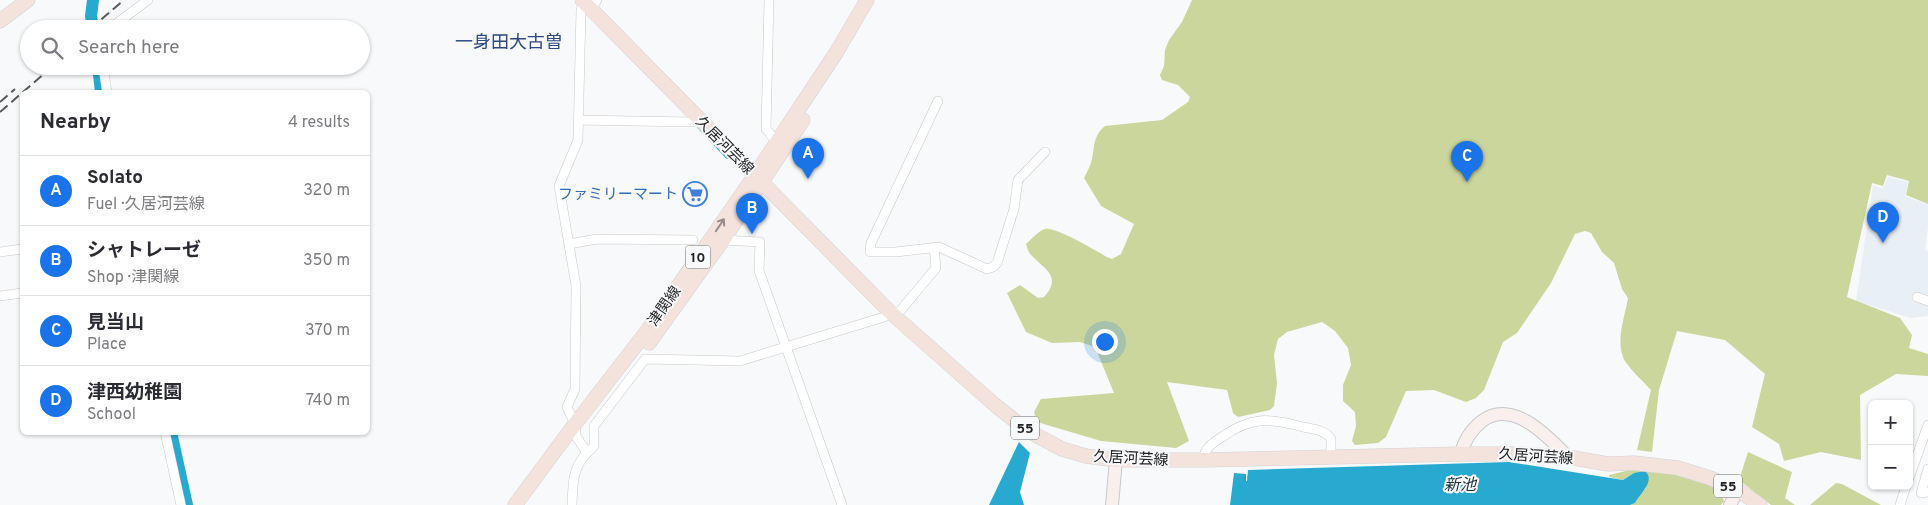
<!DOCTYPE html>
<meta charset="utf-8">
<style>
:root{--surface:#fff;--page:#f2f2f3;--text:#2b2b33;--muted:#7c7c81;--line:#e1e1e2;--accent:#1a73e8}
body{margin:0;font-family:Overpass,"Noto Sans JP",sans-serif;background:var(--page);color:var(--text)}
.controls{position:absolute;right:15px;bottom:15px;display:grid;overflow:hidden;border-radius:8px;box-shadow:0 1px 4px #0004}
.controls button{width:45px;height:45px;display:grid;place-items:center;padding:0;border:0;border-bottom:1px solid var(--line);background:var(--surface);color:var(--text);font:25px sans-serif}
.you{position:absolute;left:1104px;top:341px;width:18px;height:18px;margin:-12px;border:4px solid #fff;border-radius:50%;background:#1a73e8;box-shadow:0 0 0 8px #1a73e833}
.badge{display:grid;place-items:center;width:32px;height:32px;border-radius:50%;background:var(--accent);color:#fff;font-size:16px;font-weight:700}
.pin{position:absolute;translate:-50% -41px;filter:drop-shadow(0 1px 2px #0008)}
.pin::after{content:'';position:absolute;top:26px;width:18px;height:15px;background:inherit;clip-path:polygon(0 0,100% 0,50% 100%)}
.list{margin:0;padding:0;list-style:none}
h2{display:flex;justify-content:space-between;align-items:center;height:65px;margin:0;padding:0 20px;font-size:21px}
h2 small{font-size:16px;font-weight:400;color:var(--muted)}
.list li{display:grid;grid-template-columns:32px 1fr auto;gap:15px;align-items:center;box-sizing:border-box;height:70px;padding:0 20px;border-top:1px solid var(--line)}
.list b{display:block;font-size:19px;white-space:nowrap}
.list p{margin:0;font-size:16px;white-space:nowrap;color:var(--muted)}
.list em{font-size:16px;font-style:normal;color:var(--muted)}
.icon{flex:none;width:28px;height:28px;fill:none;stroke:currentColor;stroke-width:2;stroke-linecap:round;stroke-linejoin:round}
.map{position:relative;flex:none;width:1928px;height:505px;overflow:hidden}
.search{position:absolute;background:var(--surface);box-shadow:0 1px 4px #0004;left:20px;top:20px;width:350px;height:55px;display:flex;align-items:center;gap:12px;box-sizing:border-box;padding:0 18px;border-radius:28px;color:var(--muted);font-size:19px}
.panel{position:absolute;background:var(--surface);box-shadow:0 1px 4px #0004;left:20px;top:90px;width:350px;height:345px;border-radius:8px}
.map>svg:first-child{display:block}
.built{fill:#e8eff5}
.green{fill:#cbd69d}
.water{fill:#28aad0}
.lines{fill:none;stroke-linecap:round;stroke-linejoin:round}
.stream{stroke:#28aad0;stroke-width:2}
.river{stroke:#28aad0;stroke-width:12}
.street-casing{stroke:#c7c8c9;stroke-width:10}
.secondary-casing{stroke:#c7c8c9;stroke-width:14}
.primary-casing{stroke:#d3d3d3;stroke-width:15}
.street{stroke:#fff;stroke-width:9}
.secondary{stroke:#f9f0ee;stroke-width:12}
.primary{stroke:#f4e2dd;stroke-width:14}
.rail{stroke:#59595a;stroke-width:2;stroke-dasharray:10 5;stroke-linecap:butt}
.oneway{stroke:#968c8a}
.labels{text-anchor:middle;stroke-width:4;stroke-linejoin:round;paint-order:stroke}
.shield{fill:#f8f9fa;stroke:#636364;stroke-width:1}
.shield-label{font-size:14px;font-weight:bold;fill:#232324}
.street-label{font-size:15px;fill:#232324;stroke:#f8f9fa}
.shop-label{font-size:15px;fill:#366cbe;stroke:#f8f9fa;text-anchor:end}
.water-label{font-size:16px;font-style:italic;fill:#1c3138;stroke:#f8f9fa}
.quarter-label{font-size:18px;fill:#2f4a83;stroke:#f8f9fa}
</style>
<div class="map">
<svg width="1928" height="505" viewBox="0 0 1928 505">
<rect width="100%" height="100%" fill="#f8f9fa"/>
<path class="built" d="M1888,177L1908,182L1905,196L1928,205V227L1925,250L1928,251V297L1916,292L1915,299L1928,304V316L1911,318L1856,301L1873,185L1883,189Z"/>
<path class="green" d="M1192,0H1928V204L1906,195L1909,181L1887,175L1883,186L1872,183L1847,297L1900,318L1912,335L1909,348L1928,354V376L1896,374L1860,395L1861,460L1821,452L1784,461L1779,444L1752,427L1765,374L1725,340L1677,331L1659,390L1652,452L1637,450L1651,390C1644,382 1626,366 1623,357C1616,338 1625,317 1628,298L1622,289L1614,263L1602,252L1591,233L1585,231L1575,234L1551,283L1517,333L1503,342L1484,390L1476,398L1466,402L1434,390L1406,391L1386,437L1378,443L1355,445L1352,441L1356,426L1355,412L1343,401V385L1351,365L1348,348L1335,331L1322,322L1287,332L1278,339L1274,355L1277,383L1274,406L1270,410L1238,417L1233,413L1227,390L1167,382L1189,441L1176,448L1101,441L1037,422L1034,412L1041,399L1114,393L1095,347L1080,342L1052,343L1026,332L1007,293L1020,285L1038,298L1044,297C1063,276 1044,269 1031,255C1028,252 1027,247 1026,244C1032,239 1038,231 1045,229C1055,226 1096,251 1107,257L1112,259L1121,254L1134,224L1101,206L1084,178C1086,174 1089,168 1091,163C1095,149 1092,136 1105,126L1162,120L1188,102L1190,97L1178,85L1162,80L1160,75L1164,66L1165,50L1169,40L1182,22Z
M1748,452L1792,472L1785,498L1795,505H1771L1739,480Z
M1634,469L1670,470L1712,486L1721,492L1724,501L1721,505H1630L1635,503L1640,493L1646,488L1634,473L1623,480L1609,477V475Z
M1836,483L1842,484L1881,505H1810Z"/>
<path class="water" d="M1019,442L1030,453L1020,492L1024,505H989Z
M1509,462L1623,480L1634,473L1645,471C1656,481 1640,493 1635,503L1630,505H1230L1234,473L1246,474V481H1247L1248,470Z"/>
<g class="lines">
<path class="stream" d="M698,127L727,158"/>
<path class="river" d="M93,0L91,16L93,29
M98,66L101,92
M171,432L187,505"/>
<defs>
<path id="street" d="M769,0L766,129L777,142
M585,3L581,10L578,140L559,186L576,286L575,389L567,407L575,424L576,436L587,453L594,446V426L645,359L740,361L884,317L890,312
M591,9L597,0
M109,29L148,0
M103,66L107,92
M938,101L871,243L870,252H896L939,247L987,269L993,267L997,263L1014,209L1018,180L1045,152
M578,120L691,122L700,120
M723,240L760,242L759,271L762,279L842,505
M569,244L597,239L693,240
M0,252L22,249
M0,296L22,293
M1917,297L1928,301
M895,317L936,268L934,247
M165,432L181,505
M1203,460C1205,448 1212,443 1222,437C1251,416 1270,418 1303,427C1313,429 1325,430 1331,439V458
M1928,469L1921,493L1928,492
M1909,478L1928,425
M572,505C573,485 572,468 587,453
M1900,505L1906,486"/>
<path id="secondary" d="M1461,454C1464,440 1471,430 1482,421C1513,398 1548,437 1568,457
M1112,505L1116,460
M1730,505L1738,490"/>
<path id="primary" d="M582,0L890,312L995,405L1028,431L1062,449L1086,456L1116,460H1203L1461,454H1520L1568,457L1608,464L1634,463L1678,468L1710,478L1738,490L1760,505
M0,21L28,0
M649,343L723,240L803,120
M515,505L575,424L647,331L755,175L836,53L867,0"/>
</defs>
<use href="#street" class="street-casing"/>
<use href="#secondary" class="secondary-casing"/>
<use href="#primary" class="primary-casing"/>
<use href="#street" class="street"/>
<use href="#secondary" class="secondary"/>
<use href="#primary" class="primary"/>
<path class="rail" d="M90,29L124,0
M0,102L15,89
M0,112L53,66"/>
</g>
<defs><path id="oneway-shaft" d="M-6 0H5M1.5-3L5.5 0L1.5 3" fill="none" stroke-width="1.6" stroke-linecap="round" stroke-linejoin="round" transform="scale(1.25)"/></defs>
<use class="oneway" href="#oneway-shaft" transform="translate(720 225) rotate(-56)"/>
<defs>
<symbol id="supermarket-ring" viewBox="-11 -11 22 22"><circle r="9.5" fill="#f8f9fa" stroke="#3f7fe0" stroke-width="1.5"/><path d="M-6-5.5h2.5l.6 2H6L4.5 2H-2.5L-4.4-4H-6ZM-1.5 3.2a1.3 1.3 0 1 0 .1 0ZM3 3.2a1.3 1.3 0 1 0 .1 0Z" fill="#3f7fe0"/></symbol>
</defs>
<g fill-rule="evenodd">
<use href="#supermarket-ring" x="681" y="180" width="28" height="28"/>
</g>
<g class="labels">
<g class="shield">
<rect x="685.5" y="245.5" width="25" height="23" rx="4"/>
<rect x="1011" y="416.5" width="28" height="23" rx="4"/>
<rect x="1714" y="474.5" width="28" height="23" rx="4"/>
</g>
<g class="shield-label">
<text x="698" y="262">10</text>
<text x="1025" y="433">55</text>
<text x="1728" y="491">55</text>
</g>
<g class="street-label">
<text transform="translate(725 145) rotate(45)" y="5">久居河芸線</text>
<text transform="translate(664 306) rotate(-55)" y="5">津関線</text>
<text transform="translate(1536 456) rotate(4)" y="5">久居河芸線</text>
<text transform="translate(1131 458) rotate(3)" y="5">久居河芸線</text>
</g>
<g class="shop-label">
<text x="678" y="199">ファミリーマート</text>
</g>
<g class="water-label">
<text x="1460" y="490">新池</text>
</g>
<g class="quarter-label">
<text x="509" y="48">一身田大古曽</text>
</g>
</g>
</svg>
<div class="controls">
<button>+</button>
<button>−</button>
</div>
<div class="you"></div>
<div class="pin badge" style="left:808px;top:179px">A</div>
<div class="pin badge" style="left:752px;top:234px">B</div>
<div class="pin badge" style="left:1467px;top:182px">C</div>
<div class="pin badge" style="left:1883px;top:243px">D</div>
<div class="search"><svg class="icon" aria-label="search" viewBox="0 0 24 24"><circle cx="10" cy="10" r="6"/><path d="M15 15l6 6"/></svg>Search here</div>
<section class="panel">
<h2>Nearby<small>4 results</small></h2>
<ul class="list">
<li><span class="badge">A</span><div><b>Solato</b><p>Fuel · 久居河芸線</p></div><em>320 m</em></li>
<li><span class="badge">B</span><div><b>シャトレーゼ</b><p>Shop · 津関線</p></div><em>350 m</em></li>
<li><span class="badge">C</span><div><b>見当山</b><p>Place</p></div><em>370 m</em></li>
<li><span class="badge">D</span><div><b>津西幼稚園</b><p>School</p></div><em>740 m</em></li>
</ul>
</section>
</div>
